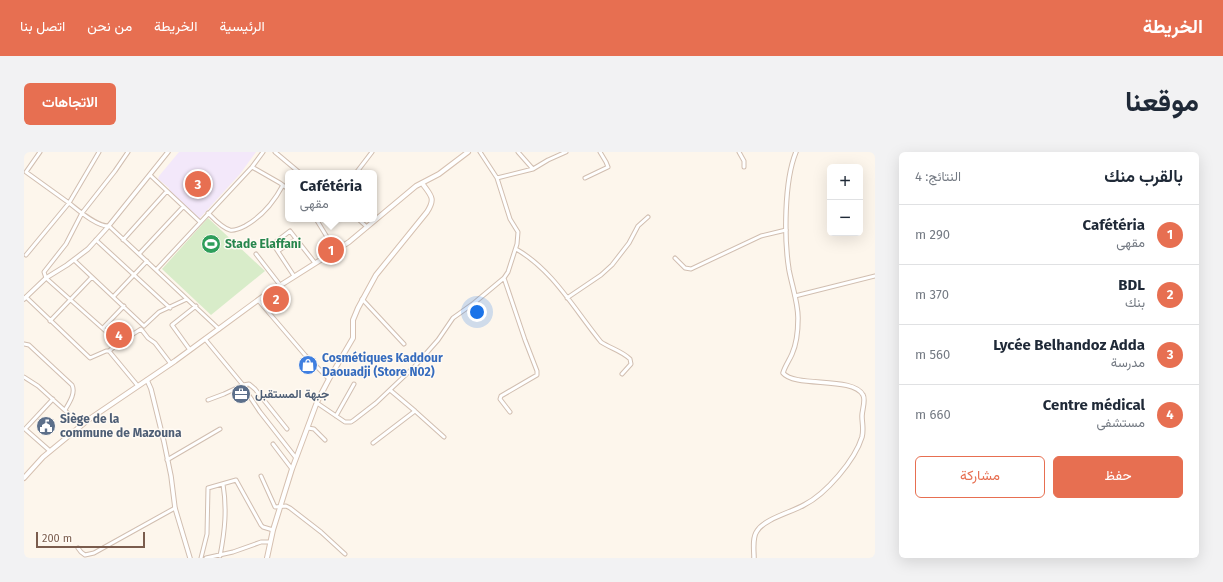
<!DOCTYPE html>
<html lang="ar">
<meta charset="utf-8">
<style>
:root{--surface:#fff;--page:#f2f2f3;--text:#1f2937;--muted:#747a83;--line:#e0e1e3;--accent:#e76f51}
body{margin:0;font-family:"Fira Sans",Vazirmatn,sans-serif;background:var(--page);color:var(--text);direction:rtl}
.controls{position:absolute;right:12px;top:12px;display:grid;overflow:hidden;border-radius:6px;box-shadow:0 4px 16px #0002}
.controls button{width:36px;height:36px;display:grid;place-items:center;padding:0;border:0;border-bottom:1px solid var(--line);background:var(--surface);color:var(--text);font:20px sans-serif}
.scale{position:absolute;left:12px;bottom:10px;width:109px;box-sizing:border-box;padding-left:4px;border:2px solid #7a5c4d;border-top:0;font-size:11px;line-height:14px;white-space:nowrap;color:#7a5c4d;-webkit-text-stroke:3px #fffaf3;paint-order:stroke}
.you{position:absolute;left:453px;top:160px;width:14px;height:14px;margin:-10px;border:3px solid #fff;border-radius:50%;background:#1a73e8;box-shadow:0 0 0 6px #1a73e833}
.badge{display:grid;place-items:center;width:26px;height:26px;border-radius:50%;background:var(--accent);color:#fff;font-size:13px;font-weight:700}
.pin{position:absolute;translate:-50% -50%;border:2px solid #fff;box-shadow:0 1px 4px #0006}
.popup{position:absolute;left:261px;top:18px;width:92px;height:52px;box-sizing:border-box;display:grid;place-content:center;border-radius:6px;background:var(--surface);filter:drop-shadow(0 1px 3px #0005);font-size:13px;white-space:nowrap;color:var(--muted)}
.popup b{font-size:15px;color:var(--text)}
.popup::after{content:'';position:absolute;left:50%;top:100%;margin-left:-8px;border:8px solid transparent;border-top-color:var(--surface)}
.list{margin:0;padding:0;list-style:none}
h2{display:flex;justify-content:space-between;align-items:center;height:52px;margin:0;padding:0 16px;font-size:17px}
h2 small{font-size:13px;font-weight:400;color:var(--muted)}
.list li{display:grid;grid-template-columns:26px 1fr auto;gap:12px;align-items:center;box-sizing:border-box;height:60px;padding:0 16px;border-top:1px solid var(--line)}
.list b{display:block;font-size:15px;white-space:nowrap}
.list p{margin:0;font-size:13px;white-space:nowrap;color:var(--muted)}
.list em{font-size:13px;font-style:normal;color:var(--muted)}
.actions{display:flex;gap:8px;padding:12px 16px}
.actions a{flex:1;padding:9px 0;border:1px solid var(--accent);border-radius:6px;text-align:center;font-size:14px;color:var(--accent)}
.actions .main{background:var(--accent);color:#fff}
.map{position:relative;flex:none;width:851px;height:406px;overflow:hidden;direction:ltr;border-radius:6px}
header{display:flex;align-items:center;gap:24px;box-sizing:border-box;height:56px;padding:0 20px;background:var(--accent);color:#fff}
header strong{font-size:19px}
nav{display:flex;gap:22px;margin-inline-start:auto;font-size:14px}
.intro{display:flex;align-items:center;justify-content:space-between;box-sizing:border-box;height:96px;padding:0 24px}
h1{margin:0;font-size:28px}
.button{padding:10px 18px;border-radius:6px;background:var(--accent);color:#fff;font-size:14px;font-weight:700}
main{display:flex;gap:24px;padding:0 24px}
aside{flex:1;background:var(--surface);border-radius:6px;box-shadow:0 4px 16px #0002}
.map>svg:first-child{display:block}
.education{fill:#f3e8fa}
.green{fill:#d8ecc9}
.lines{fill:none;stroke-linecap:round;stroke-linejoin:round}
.minor-casing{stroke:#d1beb0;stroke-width:5}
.tertiary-casing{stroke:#d1beb0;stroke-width:5.5}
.secondary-casing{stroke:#d6c0b0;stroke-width:6}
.minor{stroke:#fff;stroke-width:3}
.tertiary{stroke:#fff;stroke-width:3.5}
.secondary{stroke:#fff;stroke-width:4}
.labels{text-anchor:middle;stroke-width:3;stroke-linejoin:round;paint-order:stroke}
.leisure-label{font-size:12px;font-weight:bold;fill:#27864d;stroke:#fffaf3;text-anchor:start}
.shop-label{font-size:12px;font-weight:bold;fill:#366cbe;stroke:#fffaf3;text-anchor:start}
.service-label{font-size:12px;font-weight:bold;fill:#4e5e75;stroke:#fffaf3;text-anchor:start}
</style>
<header>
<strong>الخريطة</strong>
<nav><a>الرئيسية</a><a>الخريطة</a><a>من نحن</a><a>اتصل بنا</a></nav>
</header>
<div class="intro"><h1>موقعنا</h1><a class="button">الاتجاهات</a></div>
<main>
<aside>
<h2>بالقرب منك<small>النتائج: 4</small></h2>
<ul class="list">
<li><span class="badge">1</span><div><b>Cafétéria</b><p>مقهى</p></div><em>290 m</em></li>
<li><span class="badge">2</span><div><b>BDL</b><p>بنك</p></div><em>370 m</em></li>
<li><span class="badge">3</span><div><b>Lycée Belhandoz Adda</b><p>مدرسة</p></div><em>560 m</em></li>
<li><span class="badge">4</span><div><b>Centre médical</b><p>مستشفى</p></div><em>660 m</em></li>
</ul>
<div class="actions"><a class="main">حفظ</a><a>مشاركة</a></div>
</aside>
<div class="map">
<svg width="851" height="406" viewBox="0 0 851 406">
<rect width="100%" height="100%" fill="#fdf6ec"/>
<path class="education" d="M155,0H232L216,22L175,67L145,40V36L134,27L135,24Z"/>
<path class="green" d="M184,66L241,119L187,163L138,117Z"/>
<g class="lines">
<defs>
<path id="minor" d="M16,0L2,20L45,51L75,0
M251,0L276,21
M456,0L473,26L509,17L524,8L542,0
M494,0L509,17
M715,0L720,9V15
M228,15L256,31L264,37
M332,21L348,0
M126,23L176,70
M561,26L584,15L582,10L576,0
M184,61C190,67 198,76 206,78C211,79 217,76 221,74C239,64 250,50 259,33
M292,67L311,98
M334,67L343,75
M72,88L146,156
M99,88L143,39
M492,97C529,118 550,157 577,190C586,196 598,199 606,207L607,212L598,222
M254,99L272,87
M115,102L159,55
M232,102L256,133
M2,103L45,51C54,58 73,75 85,74L195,177
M651,106L661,116L667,117L737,84L762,78
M50,108L120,174
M132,118L228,15L239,0
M270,124L249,92L266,79L291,111
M480,126L501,188L513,219V223L477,244L476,247L486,260
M90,144L123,109
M771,144L851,124
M2,145L66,206L82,199H85L114,234
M543,146L577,123L588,113L605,91L614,74L624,65
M338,147L380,192
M234,148L281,203L305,227
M26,169L68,125
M120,174L135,160L163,147
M79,176L100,154
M181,187L219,233L222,239L236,260L272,306
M95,191L117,177L124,186L131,191L147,212
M0,192L5,193L48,233C52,241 45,251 41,258
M166,198L148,173L172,154
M85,199L95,191L22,126L20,120L42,92L58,61L91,19L104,0
M0,225L14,234L57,273
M366,238L391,259L420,285
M184,248L200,242L219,233L225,232L231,237L263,277
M293,251L321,270H327L330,268L352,251L391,214L414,188L429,166L450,151L480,126L484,120L493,92L494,80L486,67L473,26
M312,264L330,232
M284,276L290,277L301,288
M349,291L391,259
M249,292L268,317
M26,299L1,277L29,247
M143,308L196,277
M237,324L251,355L262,354L266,356L297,380L321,402
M54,396L57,400L61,403L70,401L151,356
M196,404C201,378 203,357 199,332
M177,406L183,382L184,336L212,328L237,373L239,375L249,378
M182,406L209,400L237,390H246"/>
<path id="tertiary" d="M0,147L22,126L43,113L64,97L83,76L144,0
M123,228L127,237L140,290L147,324L151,356L166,406
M730,406C730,398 728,386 733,379C740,367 768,360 780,353C802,342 831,308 838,285C840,277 838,271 838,264C838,258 842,248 839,243C829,224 771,236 759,221C761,214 765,209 768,202C773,191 774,178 774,166C774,150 768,134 765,118C760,87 760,29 772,0"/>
<path id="secondary" d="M0,326L19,305L64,268L151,209L241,143L325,90L392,34L415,22L444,0
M243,406L249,378L268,317L293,250L305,227L329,186V168L334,156L352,123L403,60C412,46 407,44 398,31"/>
</defs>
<use href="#minor" class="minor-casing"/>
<use href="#tertiary" class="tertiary-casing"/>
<use href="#secondary" class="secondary-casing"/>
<use href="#minor" class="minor"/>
<use href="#tertiary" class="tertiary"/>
<use href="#secondary" class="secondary"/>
</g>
<defs>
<symbol id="stadium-disc" viewBox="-11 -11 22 22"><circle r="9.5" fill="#2e9e5b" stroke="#fffaf3"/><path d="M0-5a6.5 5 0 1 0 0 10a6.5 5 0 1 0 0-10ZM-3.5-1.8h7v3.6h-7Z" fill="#fff"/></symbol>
<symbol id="shop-disc" viewBox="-11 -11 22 22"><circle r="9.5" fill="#3f7fe0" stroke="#fffaf3"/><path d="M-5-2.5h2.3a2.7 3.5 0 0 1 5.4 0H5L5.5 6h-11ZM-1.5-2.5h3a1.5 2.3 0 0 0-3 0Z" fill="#fff"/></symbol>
<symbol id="office-disc" viewBox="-11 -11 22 22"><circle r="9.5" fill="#5c6f8a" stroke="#fffaf3"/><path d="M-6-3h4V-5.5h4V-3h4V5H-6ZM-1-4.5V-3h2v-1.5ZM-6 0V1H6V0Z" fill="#fff"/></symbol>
<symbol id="civic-disc" viewBox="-11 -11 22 22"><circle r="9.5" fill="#5c6f8a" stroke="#fffaf3"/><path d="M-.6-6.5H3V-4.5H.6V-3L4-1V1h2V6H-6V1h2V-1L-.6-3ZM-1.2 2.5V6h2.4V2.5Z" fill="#fff"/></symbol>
</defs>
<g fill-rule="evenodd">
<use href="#stadium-disc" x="176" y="81" width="22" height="22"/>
<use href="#shop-disc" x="273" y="202" width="22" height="22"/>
<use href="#office-disc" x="206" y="231" width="22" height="22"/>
<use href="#civic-disc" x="11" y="263" width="22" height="22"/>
</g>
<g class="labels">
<g class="leisure-label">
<text x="201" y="96">Stade Elaffani</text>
</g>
<g class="shop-label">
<text x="298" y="210">Cosmétiques Kaddour<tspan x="298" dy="14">Daouadji (Store N02)</tspan></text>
</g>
<g class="service-label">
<text x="231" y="246">جبهة المستقبل</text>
<text x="36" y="271">Siège de la<tspan x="36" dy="14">commune de Mazouna</tspan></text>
</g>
</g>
</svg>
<div class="controls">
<button>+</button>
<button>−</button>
</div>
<div class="scale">200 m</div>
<div class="you"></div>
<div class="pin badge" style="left:307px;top:98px">1</div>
<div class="popup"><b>Cafétéria</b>مقهى</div>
<div class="pin badge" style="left:252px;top:147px">2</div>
<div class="pin badge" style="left:174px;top:32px">3</div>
<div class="pin badge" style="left:95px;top:183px">4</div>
</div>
</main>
